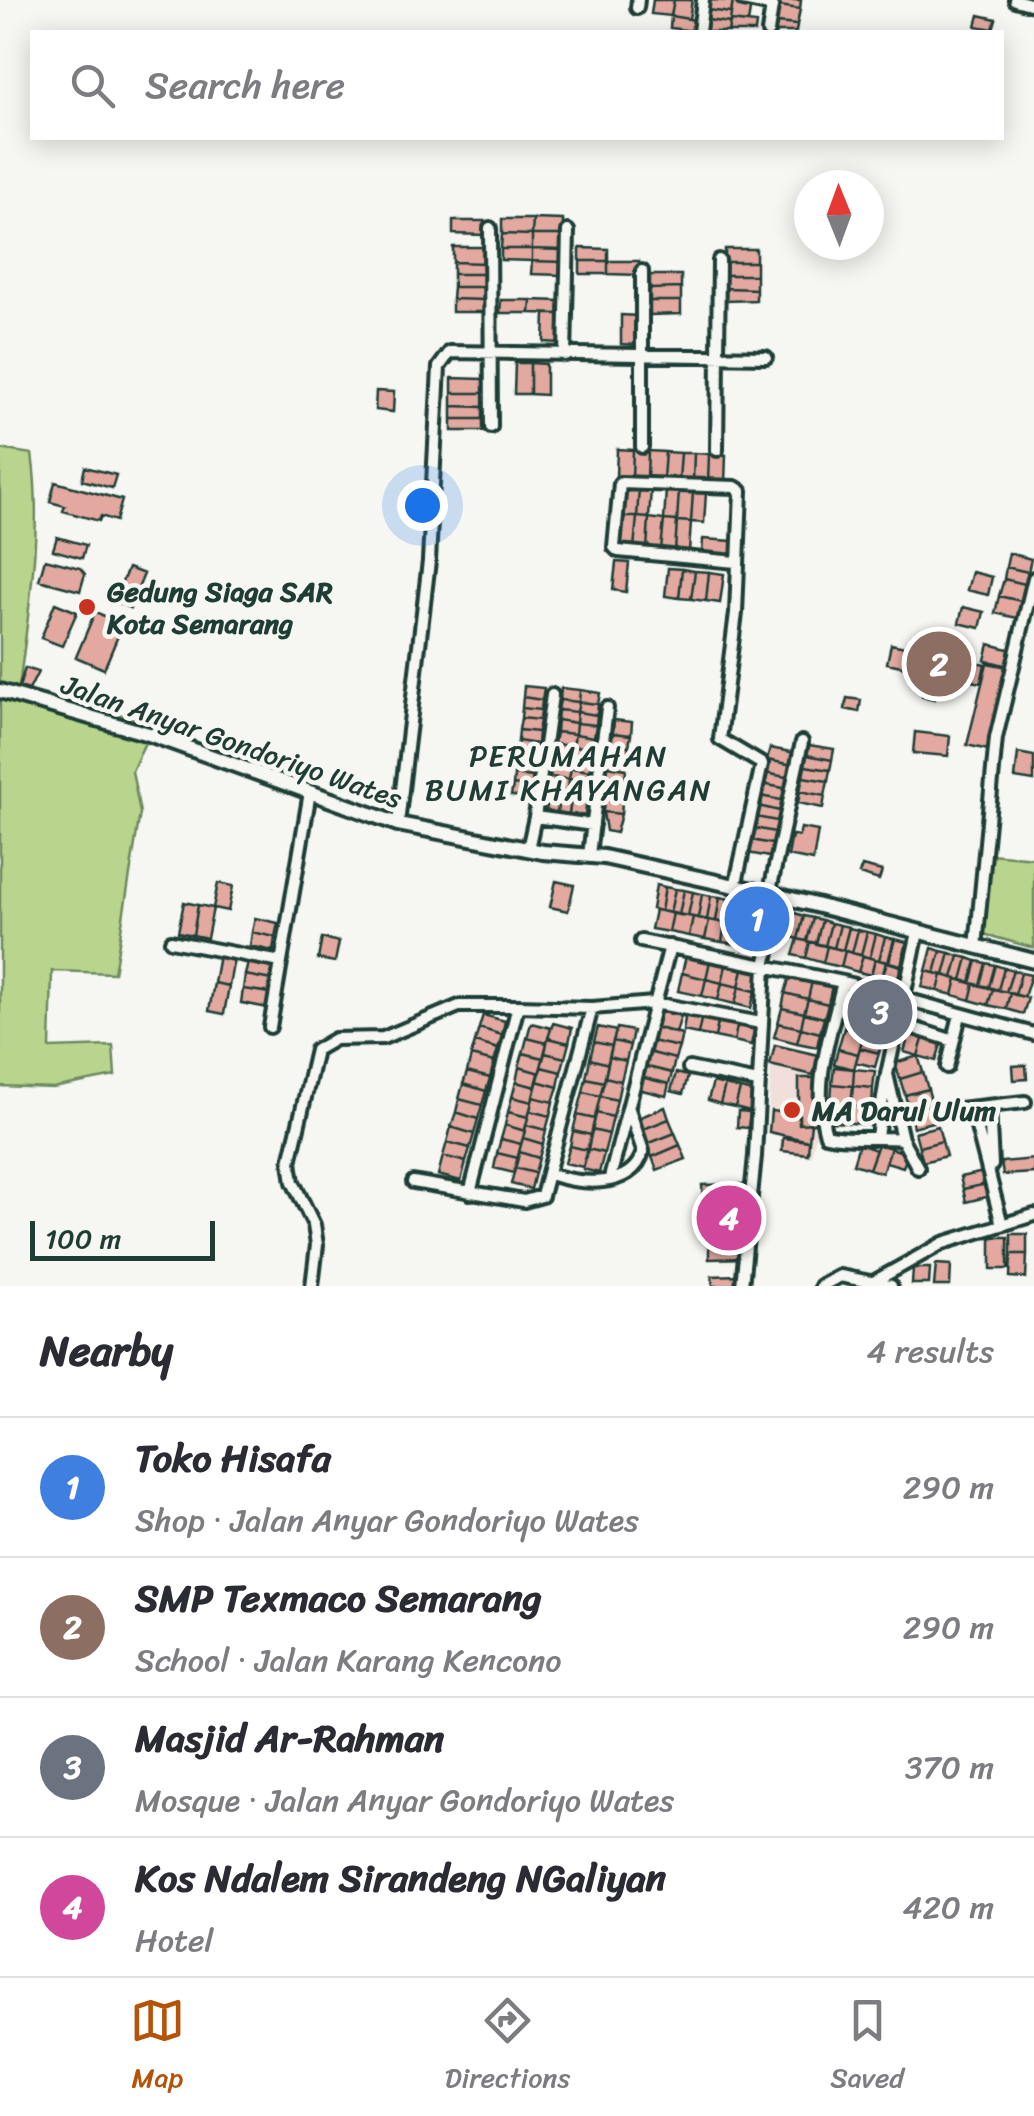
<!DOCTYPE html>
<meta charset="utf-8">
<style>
:root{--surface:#fff;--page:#f7f7f7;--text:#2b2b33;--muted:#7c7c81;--line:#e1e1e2;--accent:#b45309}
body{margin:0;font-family:Sriracha,sans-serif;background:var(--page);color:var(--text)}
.compass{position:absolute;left:794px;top:170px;width:90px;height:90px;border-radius:50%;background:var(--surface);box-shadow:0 5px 25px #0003;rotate:359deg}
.scale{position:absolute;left:30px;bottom:25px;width:185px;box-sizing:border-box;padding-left:10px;border:5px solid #1f3d34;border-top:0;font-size:28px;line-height:35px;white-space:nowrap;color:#1f3d34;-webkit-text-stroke:8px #f6f6f2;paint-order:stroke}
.you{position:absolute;left:422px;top:505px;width:35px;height:35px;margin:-25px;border:8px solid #fff;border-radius:50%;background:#1a73e8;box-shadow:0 0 0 15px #1a73e833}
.badge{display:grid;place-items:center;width:65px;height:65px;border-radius:50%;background:var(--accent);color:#fff;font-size:32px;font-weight:700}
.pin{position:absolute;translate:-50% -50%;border:5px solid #fff;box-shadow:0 2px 10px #0006}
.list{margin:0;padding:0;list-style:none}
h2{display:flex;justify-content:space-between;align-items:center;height:130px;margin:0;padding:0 40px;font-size:42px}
h2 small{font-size:32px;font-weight:400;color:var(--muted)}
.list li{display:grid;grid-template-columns:65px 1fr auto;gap:30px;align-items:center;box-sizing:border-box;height:140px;padding:0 40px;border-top:2px solid var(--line)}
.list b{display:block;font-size:38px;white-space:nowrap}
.list p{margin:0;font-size:32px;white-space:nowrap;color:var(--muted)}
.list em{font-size:32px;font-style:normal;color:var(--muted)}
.icon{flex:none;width:55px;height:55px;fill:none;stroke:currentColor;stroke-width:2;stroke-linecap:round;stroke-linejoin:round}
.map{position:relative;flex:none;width:1034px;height:1286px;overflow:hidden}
.search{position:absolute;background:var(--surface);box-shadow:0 5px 25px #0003;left:30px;right:30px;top:30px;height:110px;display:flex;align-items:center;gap:25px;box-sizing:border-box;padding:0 35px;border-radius:0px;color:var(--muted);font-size:38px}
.sheet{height:690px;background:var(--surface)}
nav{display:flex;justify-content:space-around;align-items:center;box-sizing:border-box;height:140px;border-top:2px solid var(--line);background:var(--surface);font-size:28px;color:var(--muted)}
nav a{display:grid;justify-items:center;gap:5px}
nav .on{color:var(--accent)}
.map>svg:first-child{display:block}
.built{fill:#f0dfda}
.green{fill:#b9d58d;stroke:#6c8960;stroke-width:2.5}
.building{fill:#e3a9a1;stroke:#1f3d34;stroke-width:2.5}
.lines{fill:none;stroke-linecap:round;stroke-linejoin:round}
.minor-casing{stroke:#1f3d34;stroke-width:18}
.tertiary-casing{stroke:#1f3d34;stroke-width:20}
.minor{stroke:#f6f6f2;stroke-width:10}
.tertiary{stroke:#f6f6f2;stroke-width:12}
.poi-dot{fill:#c8321e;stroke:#f6f6f2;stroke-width:4}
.labels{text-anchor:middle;stroke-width:9;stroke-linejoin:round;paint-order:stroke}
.poi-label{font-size:28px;font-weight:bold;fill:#1f3d34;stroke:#f6f6f2;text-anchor:start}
.street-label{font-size:28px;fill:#1f3d34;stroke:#f6f6f2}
.neighbourhood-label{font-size:30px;letter-spacing:2.5px;fill:#1f3d34;stroke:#f6f6f2}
</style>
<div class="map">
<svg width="1034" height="1286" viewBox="0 0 1034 1286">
<rect width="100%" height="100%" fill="#f6f6f2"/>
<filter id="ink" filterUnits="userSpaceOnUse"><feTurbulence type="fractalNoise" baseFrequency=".01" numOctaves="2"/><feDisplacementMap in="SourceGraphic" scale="20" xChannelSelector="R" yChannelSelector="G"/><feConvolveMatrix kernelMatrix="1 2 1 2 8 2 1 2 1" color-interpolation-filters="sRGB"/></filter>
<g filter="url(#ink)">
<path class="built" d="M773,1043L821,1054L818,1125L811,1157L779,1152L781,1136L767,1133Z"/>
<path class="green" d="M0,449L32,454C43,531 28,611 19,689L96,716L101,708L153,725L132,771L140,813L114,973L52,971L50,1048L113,1046L115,1076L53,1088L0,1086Z
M990,854L1034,858V948L980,933Z"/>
<path class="building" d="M653,0H674L671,16L651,14Z
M674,0H692L689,19L671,16Z
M710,0L733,1L731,13L708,10Z
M779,0H801L800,9L779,6Z
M733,1L751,4L748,23L730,21Z
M779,6L800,9L797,25L776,23Z
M708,10L731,13L730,23L707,20Z
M979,15L996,19L993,29L976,26Z
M671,16L695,20L694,31L670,28Z
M707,20L730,23L728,32H705Z
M730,21L756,24L755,32H728Z
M776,23L797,25L796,32H775Z
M502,219H533L532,235L502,234Z
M533,219L563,220V235H532Z
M453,221H485L484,235L453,234Z
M502,234L532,235V249H501Z
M532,235H563L562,250L532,249Z
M453,247H484V263L453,262Z
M580,248L608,249V261H580Z
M501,249H532V261L501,260Z
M532,249L562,250V262L532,261Z
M725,249H756V262H725Z
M532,261L562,262V275L531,274Z
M580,261H608V274H580Z
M608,261H639V275L608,274Z
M453,262L484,263V274H453Z
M725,262H756V275H725Z
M453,274H484V287H453Z
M650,275H681V288L650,289Z
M725,275H756V289L726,288Z
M453,287H484V300L452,299Z
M681,288V301H650V289Z
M726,288L756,289V300L726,301Z
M452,299L484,300V312H452Z
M501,300H531L530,313H500Z
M531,300L561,301V314L530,313Z
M650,301H681V314L650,315Z
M545,314H561L560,343L544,342Z
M621,315L638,316V345L621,344Z
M515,363H530V394H514Z
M530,363L546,364V395L530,394Z
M452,378L483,379L484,393H452Z
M376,391L394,392L393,412L375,410Z
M452,393H484L483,407L452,406Z
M452,406L483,407V419H452Z
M452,419H483V431H452Z
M617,449L633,450L632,478L616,477Z
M633,450L648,451L647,479L632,478Z
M648,451L665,452L663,479H647Z
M665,452L681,453L679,480L663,479Z
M681,453H694L693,481L679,480Z
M694,453L709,454L708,482L693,481Z
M709,454L726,455L725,483L708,482Z
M85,467L116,475L112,488L82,480Z
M55,482L122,500L116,521L101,516L99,521L63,511L65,506L50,502Z
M626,487L639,488L637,517H624Z
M639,488L651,489L649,518L637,517Z
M666,490L679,491L677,521L664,520Z
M679,491L693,492L691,522L677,521Z
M693,492L706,493L704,523L691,522Z
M624,517H637L634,548L621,547Z
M637,517L649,518L647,549L634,548Z
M649,518L664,520L661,550L647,549Z
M664,520L677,521L675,551L661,550Z
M677,521L691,522L689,552L675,551Z
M57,537L86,545L82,558L53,550Z
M703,539L733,541L732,556L702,553Z
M1009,553L1031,559L1028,572L1006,567Z
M45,559L80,568L85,574L80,591L39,580Z
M616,562L629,563L626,592L613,590Z
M1006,567L1028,572L1025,584L1004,579Z
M128,568L144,574L130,608L114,601Z
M668,568L682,569L679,598L665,596Z
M682,569L695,571L691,599L679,598Z
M695,571L709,572L706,601L691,599Z
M709,572L724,574L720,603L706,601Z
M972,572L992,577L988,595L967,590Z
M1004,579L1025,584L1021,601L999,596Z
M999,596L1021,601L1017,618L995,613Z
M55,603L77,612L62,646L41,638Z
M963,607L984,612L980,628L959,623Z
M95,612L123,624L104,669L76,657Z
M891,644L985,664L981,683L887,663Z
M989,644L1012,650L1008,666L985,660Z
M987,663L1008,667L988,750L967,745Z
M25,668L38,672L29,690L19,687Z
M926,681L938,684L934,699L922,696Z
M70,683L89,689L86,698L67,692Z
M524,686L544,688L542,700L523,697Z
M561,688L580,690L579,702L560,700Z
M580,690L600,693L598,704L579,702Z
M523,697L542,700L541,710L522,708Z
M847,698L861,700L859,712L845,709Z
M560,700L579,702L577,712L558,710Z
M579,702L598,704L597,715L577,712Z
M522,708L541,710L540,720L521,718Z
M558,710L577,712L576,723L557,720Z
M577,712L597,715L596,725L576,723Z
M521,718L540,720L538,732L519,730Z
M557,720L576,723L575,734L556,732Z
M614,720L632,722L631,735L613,733Z
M576,723L596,725L594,737L575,734Z
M519,730L538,732L537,744L518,741Z
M556,732L575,734L573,746L554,744Z
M915,732L950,736L948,756L913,753Z
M613,733L631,735L629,746L611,744Z
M575,734L594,737L593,748L573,746Z
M518,741L537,744L536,754L516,752Z
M554,744L573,746L572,757L553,755Z
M611,744L629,746L628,758L610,755Z
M809,745L834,749L832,760L807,755Z
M573,746L593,748L592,759L572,757Z
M770,748L796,753L793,765L767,760Z
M516,752L536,754L534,766L515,764Z
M1018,753L1034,756V781L1015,778Z
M553,755L572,757L571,768L552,766Z
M610,755L628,758L626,769L608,766Z
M807,755L832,760L830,770L805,766Z
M572,757L592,759L590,771L571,768Z
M767,760L793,765L791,778L765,773Z
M515,764L534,766L533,777L514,775Z
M552,766L571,768L569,779L550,777Z
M608,766L626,769L625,780L607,778Z
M805,766L830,770L828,781L803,777Z
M571,768L590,771L589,782L569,779Z
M765,773L791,778L789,789L762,784Z
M514,775L533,777L532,788L513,785Z
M550,777L569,779L568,792L549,789Z
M803,777L828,781L825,796L800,791Z
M607,778L625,780L624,790L606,788Z
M569,779L589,782L587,794L568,792Z
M762,784L789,789L786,801L760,796Z
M513,785L532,788L530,798L511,796Z
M606,788L624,790L622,802L604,800Z
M549,789L560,791L557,813L546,812Z
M560,791L572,792L569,814L557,813Z
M800,791L825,796L823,808L798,803Z
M572,792L587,794L585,816L569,814Z
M760,796L786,801L784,812L758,806Z
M604,800L622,802L621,814L603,812Z
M758,806L784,812L782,822L756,817Z
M603,812L621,814L616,833L606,831Z
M756,817L782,822L780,833L754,828Z
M754,828L780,833L777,845L751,840Z
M801,828L818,831L813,861L788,856L792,835L799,836Z
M751,840L777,845L775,858L748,853Z
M862,866L882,871L879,880L859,874Z
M556,881L574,885L568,911L550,907Z
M218,883L233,886L228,911L213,908Z
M656,885L665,887L661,911L652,909Z
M665,887L675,889L670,913L661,911Z
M675,889L684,890L679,915L670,913Z
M684,890L693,892L688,916L679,915Z
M693,892L702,894L698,918L688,916Z
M702,894L711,896L707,920L698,918Z
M711,896L720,897L716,921L707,920Z
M720,897L729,899L725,923L716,921Z
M729,899L738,901L734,925L725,923Z
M739,901L747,902L743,926L734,924Z
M184,902L198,905L193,935L178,932Z
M748,902L757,904L752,928L743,926Z
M757,904L766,905L761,930L752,928Z
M198,905L213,908L207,938L193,935Z
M655,910L673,913L669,932L651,929Z
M673,913L693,917L689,936L669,932Z
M795,913L804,916L798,939L789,936Z
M804,916L813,918L807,941L798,939Z
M693,917L709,920L705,939L689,936Z
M255,918L278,923L275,937L252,932Z
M813,918L822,920L816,943L807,941Z
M709,920L725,923L722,942L705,939Z
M822,920L831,923L825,946L816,944Z
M725,923L744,927L741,945L722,942Z
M831,923L840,925L834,948L825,946Z
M840,925L849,927L843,950L834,948Z
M744,927L763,930L759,949L741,945Z
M849,928L858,930L852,953L843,950Z
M858,930L867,932L861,955L852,953Z
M252,932L275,937L273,951L250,946Z
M867,932L876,934L870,958L861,955Z
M876,934L885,937L879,960L870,958Z
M885,937L894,939L888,962L879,960Z
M322,938L339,942L335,962L318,959Z
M798,939L810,942L806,958L793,955Z
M798,939L810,942L806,958L793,955Z
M895,939L907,942L901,965L889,962Z
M810,942L827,946L823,963L806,958Z
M827,946L845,951L841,967L823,963Z
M932,948L941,951L935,973L926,971Z
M845,951L863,956L858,972L841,967Z
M941,951L950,953L944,975L935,973Z
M950,953L959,956L953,978L944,975Z
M219,955L234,958L229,986L214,983Z
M686,956L710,961L706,979L682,973Z
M863,956L875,959L871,975L858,972Z
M959,956L968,958L962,980L953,978Z
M968,958L976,961L970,982L962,980Z
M875,959L886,962L882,978L871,975Z
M710,961L726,965L722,983L706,979Z
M977,961L986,963L980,985L971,983Z
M887,962L901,966L897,982L882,978Z
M248,963L275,968L272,980L245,975Z
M986,963L995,965L989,987L980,985Z
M726,965L743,969L739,987L722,983Z
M995,965L1004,968L998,990L989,987Z
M1004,968L1013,970L1006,992L998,990Z
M743,969L760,973L755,991L739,987Z
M1013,970L1021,973L1015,995L1006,992Z
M926,971L942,975L938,991L922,987Z
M682,973L706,979L702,996L678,991Z
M1021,973L1031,975L1024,997L1015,995Z
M245,975L272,980L270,993L243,989Z
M942,975L957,979L953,995L938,991Z
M790,976L812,981L808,999L785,993Z
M706,979L722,983L718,1000L702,996Z
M957,979L974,984L970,1000L953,995Z
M812,981L832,986L828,1004L808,999Z
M214,983L229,986L224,1014L209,1011Z
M722,983L739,987L735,1004L718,1000Z
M974,984L993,989L988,1005L970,1000Z
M739,987L755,991L751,1008L735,1004Z
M243,989L272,993L269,1008L241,1003Z
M993,989L1010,993L1006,1009L988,1005Z
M785,993L808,999L804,1013L782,1008Z
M1010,993L1028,998L1023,1014L1006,1009Z
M853,995L873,1000L868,1019L848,1014Z
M808,999L828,1004L824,1018L804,1013Z
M873,1000L892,1005L887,1024L868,1019Z
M659,1006L682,1012L676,1033L654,1027Z
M782,1008L804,1013L801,1028L778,1023Z
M686,1012L702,1015L698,1034L683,1031Z
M804,1013L824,1018L820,1033L801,1028Z
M848,1014L868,1019L864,1033L844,1028Z
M483,1015L505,1021L502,1035L479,1028Z
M702,1015L719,1018L715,1037L698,1034Z
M719,1018L738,1022L734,1041L715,1037Z
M868,1019L887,1024L883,1038L864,1033Z
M738,1022L755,1026L751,1045L734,1041Z
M531,1023L551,1028L547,1043L527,1038Z
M553,1023L572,1028L569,1043L548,1038Z
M778,1023L801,1028L797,1043L774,1037Z
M598,1027L616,1031L612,1046L594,1042Z
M654,1027L682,1034L679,1047L651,1041Z
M479,1028L502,1035L498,1049L475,1042Z
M617,1028L633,1031L630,1045L613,1041Z
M801,1028L820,1033L817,1047L797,1043Z
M844,1028L864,1033L858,1054L838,1049Z
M910,1032L924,1036L918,1056L904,1052Z
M864,1033L883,1038L879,1053L860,1048Z
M924,1036L942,1041L936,1061L918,1056Z
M527,1038L547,1043L543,1058L523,1053Z
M548,1038L569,1043L565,1058L545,1053Z
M613,1041L630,1045L626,1061L609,1057Z
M651,1041L679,1047L675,1059L648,1052Z
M475,1042L498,1049L494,1062L471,1056Z
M594,1042L612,1046L608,1064L590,1059Z
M775,1045L818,1055L813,1075L770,1065Z
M860,1048L879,1053L875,1067L856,1062Z
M838,1049L858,1054L854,1069L834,1064Z
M648,1052L675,1059L672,1073L644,1066Z
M523,1053L543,1058L540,1073L519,1067Z
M545,1053L565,1058L561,1072L541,1067Z
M471,1056L494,1062L490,1078L467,1072Z
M918,1056L923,1072L900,1079L895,1063Z
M609,1057L626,1061L621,1081L605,1077Z
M590,1059L608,1064L604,1082L586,1078Z
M1026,1065L1027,1079L1014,1080L1013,1066Z
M644,1066L672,1073L669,1084L641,1077Z
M519,1067L540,1073L536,1087L516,1082Z
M541,1067L561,1072L558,1087L537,1081Z
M834,1067L854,1069L853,1086L832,1084Z
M854,1069L875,1071L873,1088L853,1086Z
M467,1072L490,1078L486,1091L463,1084Z
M923,1072L928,1089L905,1095L900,1079Z
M676,1073L688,1076L683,1094L671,1091Z
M605,1077L621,1081L617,1100L600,1096Z
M641,1077L669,1084L666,1096L638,1089Z
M586,1078L604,1082L600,1096L583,1092Z
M799,1078H815V1123L799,1124Z
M537,1081L558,1087L553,1102L533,1097Z
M516,1082L536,1087L532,1102L512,1097Z
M713,1082L725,1085L720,1104L708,1100Z
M463,1084L486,1091L482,1105L459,1099Z
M832,1084L853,1086L851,1105L831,1103Z
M725,1085L740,1089L735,1107L720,1104Z
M853,1086L873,1088L872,1106L851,1105Z
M740,1089L754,1092L750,1111L735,1107Z
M928,1089L932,1104L909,1110L905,1095Z
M583,1092L600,1096L595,1119L577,1115Z
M600,1096L617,1100L613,1117L596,1113Z
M512,1097L532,1102L528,1117L508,1112Z
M533,1097L553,1102L550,1116L530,1111Z
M459,1099L482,1105L478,1119L456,1112Z
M831,1103L851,1105L850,1123L829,1122Z
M932,1104L936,1121L913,1127L909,1110Z
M851,1105L872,1106L870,1125L850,1123Z
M665,1107L669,1119L641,1130L636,1119Z
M530,1111L550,1116L546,1130L526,1125Z
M738,1111L750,1112L748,1128L737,1127Z
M771,1111L799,1114V1124L811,1123L809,1141L769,1132Z
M456,1112L478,1119L474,1134L451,1127Z
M508,1112L528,1117L525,1131L505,1125Z
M596,1113L613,1117L609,1134L592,1130Z
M577,1115L595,1119L591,1135L573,1131Z
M669,1119L675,1133L647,1144L641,1130Z
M505,1125L525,1131L521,1144L501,1139Z
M526,1125L546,1130L543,1144L523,1138Z
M938,1126L942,1141L919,1147L915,1132Z
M451,1127L474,1134L470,1148L447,1142Z
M592,1130L609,1134L604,1153L588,1149Z
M573,1131L591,1135L587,1150L570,1146Z
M675,1133L680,1145L652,1157L647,1144Z
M523,1138L543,1144L539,1158L519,1152Z
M783,1138L809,1141L808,1154L782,1151Z
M501,1139L521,1144L518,1158L497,1153Z
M942,1141L946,1156L923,1162L919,1147Z
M447,1142L470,1148L466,1162L443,1156Z
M859,1144L876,1150L869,1169L853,1164Z
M878,1144L891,1148L882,1173L869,1169Z
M680,1145L686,1159L657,1170L652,1157Z
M570,1146L587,1150L583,1167L565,1163Z
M891,1148L908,1154L903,1167L886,1162Z
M588,1149L604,1153L599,1173L583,1169Z
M519,1152L539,1158L535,1173L515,1168Z
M497,1153L518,1158L514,1173L494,1168Z
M443,1156L466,1162L461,1181L438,1175Z
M1034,1159V1173L1003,1175L1001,1162Z
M515,1168L535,1173L531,1189L511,1184Z
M984,1172L987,1184L963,1189L960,1177Z
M743,1184V1200L703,1201L702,1185Z
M987,1184L990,1196L966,1202L963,1189Z
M746,1210V1224L705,1225V1211Z
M1011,1234H1027V1254H1011Z
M991,1237H1008V1269H991Z
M743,1242L744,1258L709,1259V1243Z
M1011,1254H1027L1026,1278L1010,1277Z
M936,1264L951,1265L950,1286H934Z
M913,1268H930L929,1284H912Z
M737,1275L738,1286H713L712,1276Z"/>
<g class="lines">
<defs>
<path id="minor" d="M743,0L772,6
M1015,0L1034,5
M637,8L638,0
M699,32L703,0
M768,32L773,0
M490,228L491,427
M642,271V447
M565,355L568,231
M717,450L719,260
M552,695L535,817L593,825
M398,824L429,561L439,367L450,352L766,357
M528,849L535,817
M589,855L607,708
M735,887L762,764L720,739L736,613L741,491L735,487L620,483L614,547L618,551L736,562
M769,895L802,742
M918,932L887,1074L902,1139L918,1168
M171,941L281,962
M641,941L843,982L1034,1034
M976,947L996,738L1034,578
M843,982C831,1033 811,1083 826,1135C852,1141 875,1136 902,1139
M592,1008L548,1173C576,1185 634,1190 643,1151L629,1109
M898,1023L951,1040
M270,1027L310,792
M947,1067L960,1015
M689,1068L758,1082
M989,1106L992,1165
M972,1108L1001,1221
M940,1111L1025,1102
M877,1136L886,1079
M610,1178L670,946
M413,1182L524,1201L542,1196L548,1173
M470,1193L518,1006L592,1008L654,1003L761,1023
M875,1281L943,1243L1034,1215
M312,1286L317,1245L314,1225L293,1182L290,1162L316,1050L335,1039L383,1038L459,1006H518
M742,1286L755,1156L765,966L780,896
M821,1286L840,1276L891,1286"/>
<path id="tertiary" d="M0,691L152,735L398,824L543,852L604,857L780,896L1034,961"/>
</defs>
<use href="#minor" class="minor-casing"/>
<use href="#tertiary" class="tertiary-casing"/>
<use href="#minor" class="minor"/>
<use href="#tertiary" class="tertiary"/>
</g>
</g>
<g class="poi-dot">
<circle cx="87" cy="607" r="10"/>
<circle cx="792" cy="1110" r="10"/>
</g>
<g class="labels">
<g class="poi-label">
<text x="107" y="601">Gedung Siaga SAR<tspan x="107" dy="32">Kota Semarang</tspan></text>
<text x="812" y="1120">MA Darul Ulum</text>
</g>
<g class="street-label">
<text transform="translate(232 741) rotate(19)" y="10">Jalan Anyar Gondoriyo Wates</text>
</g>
<g class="neighbourhood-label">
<text x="569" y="766">PERUMAHAN<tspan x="569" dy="34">BUMI KHAYANGAN</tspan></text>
</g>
</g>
</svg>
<svg class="compass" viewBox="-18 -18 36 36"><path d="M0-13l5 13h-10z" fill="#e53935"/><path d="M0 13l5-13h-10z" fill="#7c7c81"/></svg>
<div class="scale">100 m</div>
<div class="you"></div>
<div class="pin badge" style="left:757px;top:919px;background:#3f7fe0">1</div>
<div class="pin badge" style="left:939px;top:664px;background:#8d6e63">2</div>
<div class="pin badge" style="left:880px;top:1012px;background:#6b7280">3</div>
<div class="pin badge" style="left:729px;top:1218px;background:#d1479c">4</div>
<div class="search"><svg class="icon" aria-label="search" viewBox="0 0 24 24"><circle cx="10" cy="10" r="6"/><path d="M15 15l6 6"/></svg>Search here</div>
</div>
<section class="sheet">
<h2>Nearby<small>4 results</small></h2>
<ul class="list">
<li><span class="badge" style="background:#3f7fe0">1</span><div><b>Toko Hisafa</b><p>Shop · Jalan Anyar Gondoriyo Wates</p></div><em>290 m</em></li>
<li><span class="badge" style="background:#8d6e63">2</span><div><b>SMP Texmaco Semarang</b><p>School · Jalan Karang Kencono</p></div><em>290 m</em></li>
<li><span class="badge" style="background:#6b7280">3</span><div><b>Masjid Ar-Rahman</b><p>Mosque · Jalan Anyar Gondoriyo Wates</p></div><em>370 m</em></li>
<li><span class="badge" style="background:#d1479c">4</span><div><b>Kos Ndalem Sirandeng NGaliyan</b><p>Hotel</p></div><em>420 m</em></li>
</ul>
</section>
<nav>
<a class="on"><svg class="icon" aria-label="map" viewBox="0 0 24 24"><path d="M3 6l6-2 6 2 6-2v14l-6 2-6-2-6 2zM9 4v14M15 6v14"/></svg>Map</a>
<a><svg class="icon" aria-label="directions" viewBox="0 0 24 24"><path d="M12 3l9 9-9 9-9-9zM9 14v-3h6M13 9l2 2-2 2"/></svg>Directions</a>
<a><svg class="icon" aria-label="saved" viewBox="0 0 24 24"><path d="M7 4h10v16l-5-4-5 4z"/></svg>Saved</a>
</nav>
